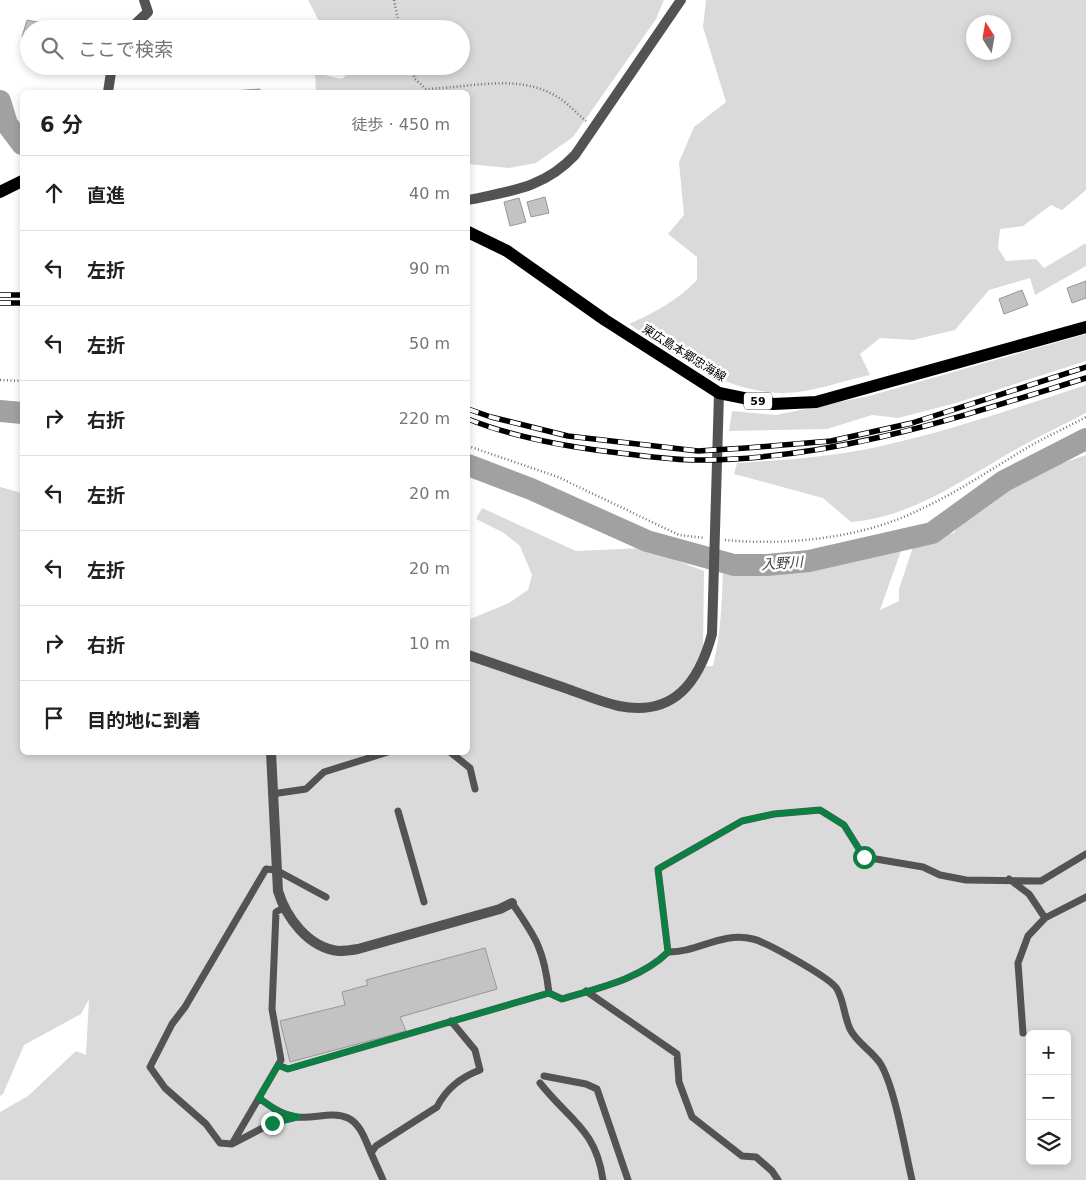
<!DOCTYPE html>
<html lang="ja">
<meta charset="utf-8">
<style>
:root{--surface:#fff;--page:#f2f2f2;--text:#202124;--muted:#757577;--line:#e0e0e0}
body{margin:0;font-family:"DejaVu Sans","Noto Sans JP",sans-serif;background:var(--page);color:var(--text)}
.controls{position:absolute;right:15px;bottom:15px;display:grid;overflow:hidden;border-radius:8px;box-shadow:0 2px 8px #0003}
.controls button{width:45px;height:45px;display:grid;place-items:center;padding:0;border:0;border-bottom:1px solid var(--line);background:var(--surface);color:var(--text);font:25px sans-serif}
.compass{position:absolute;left:966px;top:15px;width:45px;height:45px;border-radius:50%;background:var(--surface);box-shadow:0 2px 8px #0003;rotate:349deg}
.stop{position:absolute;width:15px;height:15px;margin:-11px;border:4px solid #0b8043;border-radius:50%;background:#fff}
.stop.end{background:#0b8043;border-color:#fff;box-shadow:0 1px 5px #0008}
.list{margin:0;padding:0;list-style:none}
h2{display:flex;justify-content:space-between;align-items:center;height:65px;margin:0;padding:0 20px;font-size:21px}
h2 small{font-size:16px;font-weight:400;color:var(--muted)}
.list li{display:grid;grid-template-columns:32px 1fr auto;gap:15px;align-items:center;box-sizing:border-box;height:75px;padding:0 20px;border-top:1px solid var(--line)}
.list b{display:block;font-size:19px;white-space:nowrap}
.list em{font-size:16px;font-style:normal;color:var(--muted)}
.icon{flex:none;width:28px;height:28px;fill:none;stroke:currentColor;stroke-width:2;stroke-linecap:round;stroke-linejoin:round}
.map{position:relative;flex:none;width:1086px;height:1180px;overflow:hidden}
.search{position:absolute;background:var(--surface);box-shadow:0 2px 8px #0003;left:20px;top:20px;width:450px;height:55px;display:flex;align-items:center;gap:12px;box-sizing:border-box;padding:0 18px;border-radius:28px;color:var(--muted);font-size:19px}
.panel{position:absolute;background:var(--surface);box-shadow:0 2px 8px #0003;left:20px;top:90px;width:450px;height:665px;border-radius:8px}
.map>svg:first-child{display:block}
.green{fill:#dadada;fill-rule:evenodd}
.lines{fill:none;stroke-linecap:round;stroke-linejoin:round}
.river{stroke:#a1a1a1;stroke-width:22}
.building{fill:#c3c3c3;stroke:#979797}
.path{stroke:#757575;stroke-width:2.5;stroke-dasharray:1 2.5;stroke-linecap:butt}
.service{stroke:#535353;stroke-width:7}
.minor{stroke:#535353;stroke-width:10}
.tertiary{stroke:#535353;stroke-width:10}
.primary{stroke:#000;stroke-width:12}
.rail-casing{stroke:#000;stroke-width:5.5}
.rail{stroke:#fff;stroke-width:4;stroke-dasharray:11;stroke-linecap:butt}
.route{stroke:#0b8043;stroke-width:6}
.labels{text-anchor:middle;stroke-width:5;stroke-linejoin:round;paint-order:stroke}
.shield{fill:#fff;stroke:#4c4c4c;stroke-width:1}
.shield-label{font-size:11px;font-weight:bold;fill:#000}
.street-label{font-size:12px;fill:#000;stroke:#fff}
.water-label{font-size:14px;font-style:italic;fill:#424242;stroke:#fff}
</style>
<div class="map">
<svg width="1086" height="1180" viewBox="0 0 1086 1180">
<rect width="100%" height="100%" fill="#fff"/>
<path class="green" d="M308,0H664L656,19L573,137L536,163L509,168L468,164V92H316L315,73L342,79L353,68L352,66H461V29H323Z
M706,0H1086V190L1062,210L1051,205L1023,226L1000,229L998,248L1006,261L1036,259L1044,268L1086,243V266L1035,295L1030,278L989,290L955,330L913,340L880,338L860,354L870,375C841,381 809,394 780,393C722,391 674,354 629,324C654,313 678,300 697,280V257L668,234L684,215L679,162L694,127L726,102L703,27ZM974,22H1004V52H974Z
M1086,334V361L956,403L898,418L872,415L827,429L729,431L732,411L776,415L869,396Z
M1086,385V413C1061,426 1036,438 1011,452C959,482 912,517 851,522L823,498L734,474L737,463C785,460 833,457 881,446C950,431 1018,407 1086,385Z
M1086,455V1180H0V1112L28,1096L76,1051L86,1055L89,999L81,1014L24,1045L3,1094L0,1096V487L22,493V752H468V620L509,603L528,590L532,575L520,546L504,533L476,519L482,508L576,551L645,548L704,571L703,648L696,666H713C721,634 722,600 723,568L786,572L902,548L880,610L899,601V589L913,547L955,532L960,516L980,498L1016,479ZM1030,1034H1067V1161H1030Z"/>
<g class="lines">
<path class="river" d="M0,101L7,124L22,144
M0,411L22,413
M468,465L531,489L647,541L734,565H767L809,561L932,533L1004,481L1086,439"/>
</g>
<path class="building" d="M27,20L42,23L41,29H29V39L22,37Z
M50,22L66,26L65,29H49Z
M260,89V92H233V91Z
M545,197L549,213L531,217L527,202Z
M519,198L526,222L510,226L504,202Z
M1086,281V298L1072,303L1067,288Z
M1022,290L1028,305L1004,314L999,299Z
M485,948L497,989L400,1017L406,1031L290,1062L280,1021L345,1005L342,992L368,985L366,980Z"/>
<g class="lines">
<path class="path" d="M394,0L400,29
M410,66L415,79L426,89C469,88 517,73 556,96C567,102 576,113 586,121
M0,380L22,381
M468,446L558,477L679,535L705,538
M725,540C787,546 863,538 919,510C956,493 990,470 1025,449C1045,437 1066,428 1086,417"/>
<path class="service" d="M450,752L470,768L475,789
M272,794L306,789L324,772L388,752
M398,811L424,902
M1009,879L1029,894L1045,918L1086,897
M283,908L276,912L272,1009L281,1060L232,1144L220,1143L206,1124L165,1088L150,1067L172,1024L185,1007L266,869L276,870L326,897
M668,952C697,953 722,931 753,939C766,942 831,978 837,989C844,1001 844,1016 850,1029C856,1042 872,1051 880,1063C895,1087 905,1150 912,1180
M586,991L677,1054L679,1082L692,1117L742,1156L756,1157L772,1171L778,1180
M549,993L562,999C598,988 641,979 668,952L658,869L742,821L774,814L820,810L844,825L864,857L923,867L940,875L966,880L1041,881L1086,854
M1023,1033L1018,963L1028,936L1045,918
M278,1065L288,1069L549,993C544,949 536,938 512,903
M544,1076L586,1084L597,1089L628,1180
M540,1083C569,1120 596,1129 603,1180
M259,1098C271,1107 282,1115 297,1117C313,1119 333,1111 348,1118C361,1124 366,1142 371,1153
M234,1143L272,1123L297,1117
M383,1180L371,1153L376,1146L437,1107C446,1089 461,1077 480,1070L475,1050L451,1021"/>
<path class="minor" d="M130,29L148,12L144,0
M108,92L112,66
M468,200C511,191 544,188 575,155L681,0"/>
<path class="tertiary" d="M468,655C500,666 532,677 565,688C582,694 601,702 619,706C674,717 699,682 712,634L719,393
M271,752L278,891C286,917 308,948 339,951C345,951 352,950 358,949L500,909L512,903"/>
<path class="primary" d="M0,192L22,181
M468,232L507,251L605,320L719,393L773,404L816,402L1086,327"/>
<defs>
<path id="rail" d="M0,295H22
M0,303H22
M468,409L491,417L568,436L698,451L746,448L831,441L912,423L1086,367
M468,419C513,437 563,446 611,452C640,455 669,460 698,460C833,460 959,417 1086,378"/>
</defs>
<use href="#rail" class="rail-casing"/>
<use href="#rail" class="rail"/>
</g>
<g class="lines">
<path class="route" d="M272,1123L298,1117L278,1112L259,1098L278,1065L288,1069L549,993L562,999C598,988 641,979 668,952L658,869L742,821L774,814L820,810L844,825L864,857"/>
</g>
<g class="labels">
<rect class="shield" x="744" y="392.5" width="28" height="17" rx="4"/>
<g class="shield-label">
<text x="758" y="405">59</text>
</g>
<g class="street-label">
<text transform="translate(684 353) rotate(32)" y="4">東広島本郷忠海線</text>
</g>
<g class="water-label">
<text transform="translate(782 563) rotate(-4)" y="5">入野川</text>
</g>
</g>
</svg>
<div class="controls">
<button>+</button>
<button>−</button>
<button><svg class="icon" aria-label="layers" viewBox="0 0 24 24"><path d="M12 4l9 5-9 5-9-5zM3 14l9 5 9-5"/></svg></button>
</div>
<svg class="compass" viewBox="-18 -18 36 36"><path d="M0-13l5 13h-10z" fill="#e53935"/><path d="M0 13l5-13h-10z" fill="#757577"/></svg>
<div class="stop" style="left:864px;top:857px"></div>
<div class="stop end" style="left:272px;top:1123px"></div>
<div class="search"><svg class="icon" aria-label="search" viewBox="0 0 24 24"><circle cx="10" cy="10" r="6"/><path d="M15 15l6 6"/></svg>ここで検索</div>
<section class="panel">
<h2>6 分<small>徒歩 · 450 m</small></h2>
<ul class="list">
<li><svg class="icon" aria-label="ahead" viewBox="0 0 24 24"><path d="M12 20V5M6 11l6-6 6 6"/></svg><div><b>直進</b></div><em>40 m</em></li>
<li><svg class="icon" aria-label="left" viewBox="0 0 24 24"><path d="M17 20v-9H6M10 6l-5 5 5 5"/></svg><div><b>左折</b></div><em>90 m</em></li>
<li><svg class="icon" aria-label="left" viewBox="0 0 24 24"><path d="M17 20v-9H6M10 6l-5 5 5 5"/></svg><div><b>左折</b></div><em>50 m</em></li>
<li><svg class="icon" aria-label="right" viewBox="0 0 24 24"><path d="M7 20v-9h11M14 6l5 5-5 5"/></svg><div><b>右折</b></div><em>220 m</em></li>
<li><svg class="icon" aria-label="left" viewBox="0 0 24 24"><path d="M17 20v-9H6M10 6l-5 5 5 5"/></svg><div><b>左折</b></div><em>20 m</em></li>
<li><svg class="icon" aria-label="left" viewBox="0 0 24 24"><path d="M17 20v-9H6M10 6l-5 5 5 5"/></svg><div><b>左折</b></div><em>20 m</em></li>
<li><svg class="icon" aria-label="right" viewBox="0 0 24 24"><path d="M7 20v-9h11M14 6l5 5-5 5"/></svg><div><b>右折</b></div><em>10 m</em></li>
<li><svg class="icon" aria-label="arrive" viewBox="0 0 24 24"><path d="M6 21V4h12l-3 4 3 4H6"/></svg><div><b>目的地に到着</b></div></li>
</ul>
</section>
</div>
